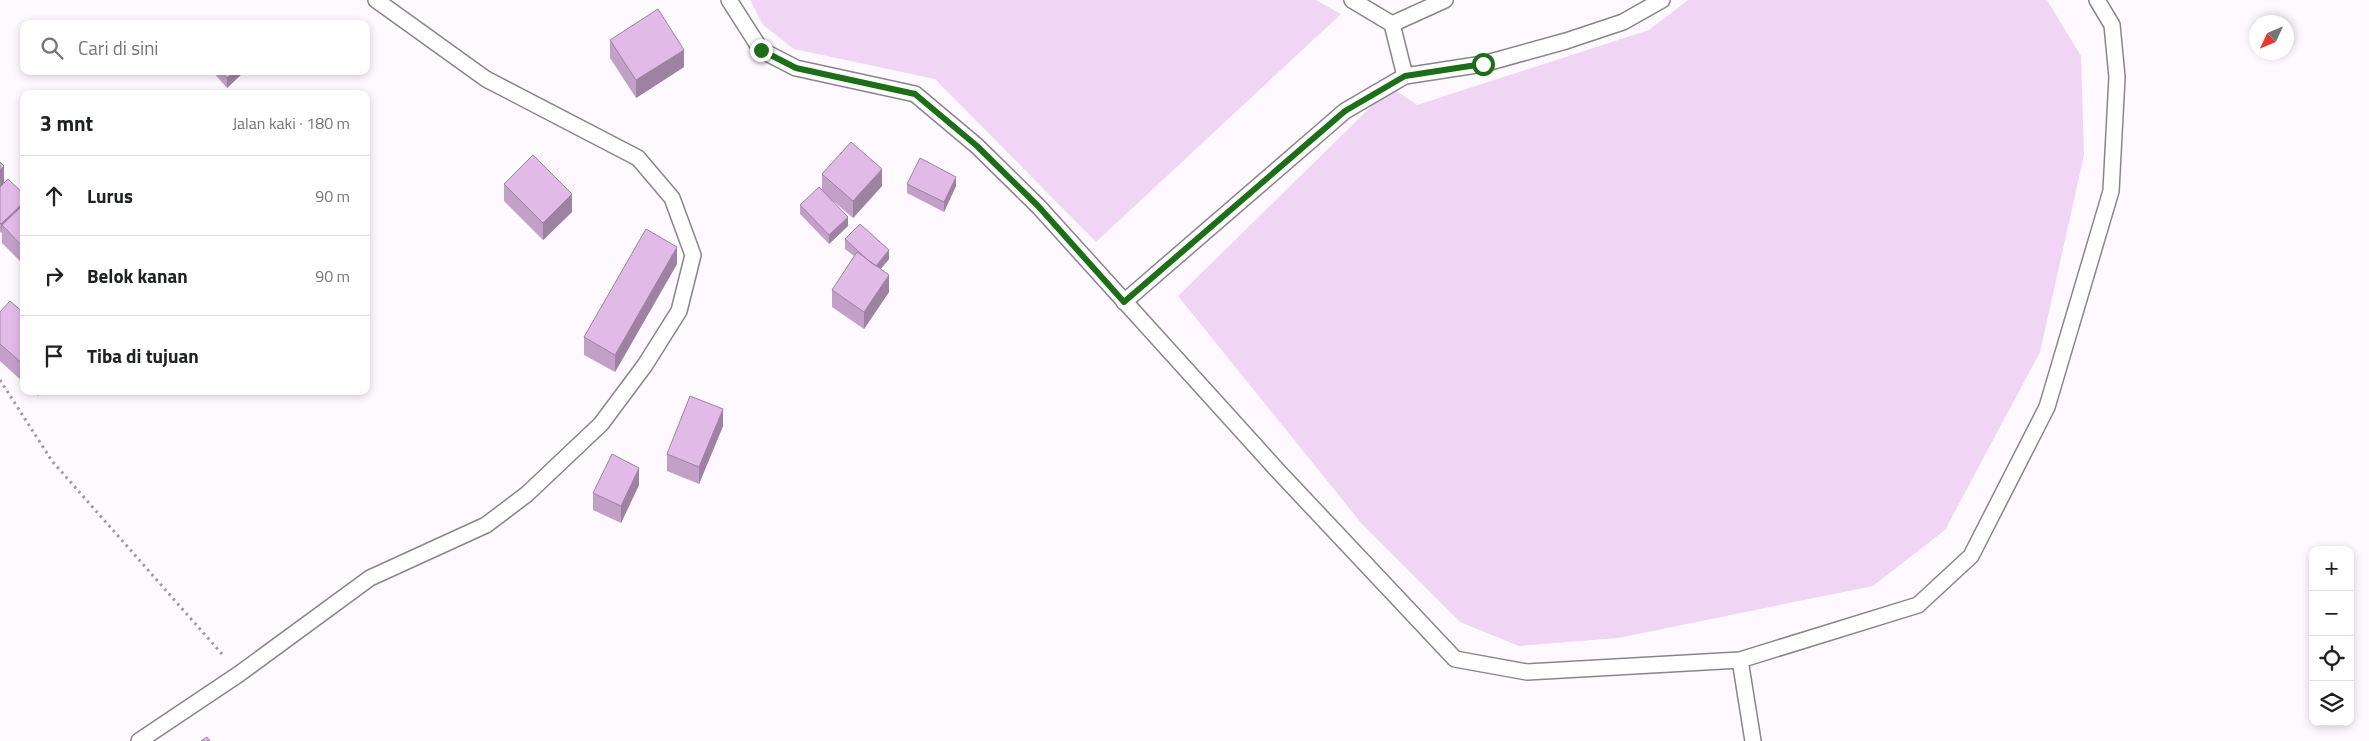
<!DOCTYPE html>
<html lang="id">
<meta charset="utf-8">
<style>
:root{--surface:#fff;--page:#f2f2f2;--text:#202124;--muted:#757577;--line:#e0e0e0}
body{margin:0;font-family:"Titillium Web",sans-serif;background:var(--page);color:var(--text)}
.controls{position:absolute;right:15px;bottom:15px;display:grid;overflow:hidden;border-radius:10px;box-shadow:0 2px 8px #0003}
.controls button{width:45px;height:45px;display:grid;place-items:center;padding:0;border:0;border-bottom:1px solid var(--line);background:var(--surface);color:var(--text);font:25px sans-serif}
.compass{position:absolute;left:2249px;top:15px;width:45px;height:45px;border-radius:50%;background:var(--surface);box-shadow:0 2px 8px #0003;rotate:226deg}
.stop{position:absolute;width:15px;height:15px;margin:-11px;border:4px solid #1c6f16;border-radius:50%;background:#fff}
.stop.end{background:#1c6f16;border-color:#fff;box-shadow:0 1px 5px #0008}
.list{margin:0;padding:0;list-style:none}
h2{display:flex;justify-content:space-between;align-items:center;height:65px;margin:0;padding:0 20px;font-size:21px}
h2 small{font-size:16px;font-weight:400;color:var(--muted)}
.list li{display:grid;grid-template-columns:32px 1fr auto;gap:15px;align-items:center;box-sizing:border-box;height:80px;padding:0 20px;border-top:1px solid var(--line)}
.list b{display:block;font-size:19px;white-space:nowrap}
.list em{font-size:16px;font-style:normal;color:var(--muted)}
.icon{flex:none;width:28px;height:28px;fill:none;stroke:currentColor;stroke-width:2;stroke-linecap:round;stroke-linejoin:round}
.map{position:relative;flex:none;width:2369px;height:741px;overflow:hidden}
.search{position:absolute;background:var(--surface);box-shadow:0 2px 8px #0003;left:20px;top:20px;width:350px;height:55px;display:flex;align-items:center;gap:12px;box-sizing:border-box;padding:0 18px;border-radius:10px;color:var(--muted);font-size:19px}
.panel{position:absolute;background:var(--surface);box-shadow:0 2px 8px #0003;left:20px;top:90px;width:350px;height:305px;border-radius:10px}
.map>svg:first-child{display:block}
.green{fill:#f0d5f4}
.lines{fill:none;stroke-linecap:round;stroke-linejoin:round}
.service-casing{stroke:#8b858b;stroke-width:18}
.path{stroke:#a09ba0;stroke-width:3;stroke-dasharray:2.5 4;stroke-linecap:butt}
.service{stroke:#fff;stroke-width:15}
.wall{fill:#c2a0c8}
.shaded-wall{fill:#9e82a2}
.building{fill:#e2bae8;stroke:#9e82a2}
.route{stroke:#1c6f16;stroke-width:6}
</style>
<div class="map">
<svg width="2369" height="741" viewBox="0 0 2369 741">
<rect width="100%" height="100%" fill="#fef8ff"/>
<path class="green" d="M750,0H1316L1341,14L1096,242L935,79L794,49L763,25Z
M1688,0H2047L2081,56L2084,155L2040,352L1945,530L1873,586L1618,638L1519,646L1460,622L1362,524L1178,296L1391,87L1417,105L1649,30Z"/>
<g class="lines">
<defs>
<path id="service" d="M729,0L761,50L796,68L915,94L977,146L1039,207L1279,472L1455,659L1527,672L1740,660L1918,605L1971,556L2047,407L2111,191L2117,77L2112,25L2097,0
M1352,0L1392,24L1405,76
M1392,24L1445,0
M1124,302L1345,111L1405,76L1483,64L1566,41L1623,22L1662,0
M1740,660L1753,741
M139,741L239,674L370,578L486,525L527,494L601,424L645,365L679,311L693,255L672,198L638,158L486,79L376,0"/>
</defs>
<use href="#service" class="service-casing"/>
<path class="path" d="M0,380L52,461L222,654"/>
<use href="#service" class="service"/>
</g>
<path class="wall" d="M610,40L684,67L636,98L610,58Z
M212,71H245L227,88Z
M0,162L4,183L24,194V265L2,243V233L0,232Z
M822,174L882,186L853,218L832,200L848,226L829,244L800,214V205L822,190Z
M504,184L572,212L543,240L504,201Z
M907,184L956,186L944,212L907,193Z
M845,239L889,259L881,269L889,292L864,329L832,307V290L854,256L845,249Z
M677,264L615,372L584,355V337Z
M0,312L24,313V383L0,361Z
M33,391H42L38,396Z
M723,426L699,484L667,471V454Z
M639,485L621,523L593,510V493Z"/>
<path class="shaded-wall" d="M684,50V67L636,98V80Z
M235,71H245L227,88V78Z
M4,166V184L0,188V170Z
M882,169V186L853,218V201Z
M956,177V186L944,212V202Z
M572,194V212L543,240V223Z
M24,202V211L2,225L1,233V224Z
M848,217V226L829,244V235Z
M677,247V264L615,372V355Z
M889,250V259L875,275V266Z
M889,275V292L864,329V312Z
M38,391H42L38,396Z
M723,409V426L699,484V467Z
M639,468V485L621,523V506Z"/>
<path class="building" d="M658,9L684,50L636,80L610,40Z
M221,71H235L227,78Z
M851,142L882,169L853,201L822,174Z
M533,155L572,194L543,223L504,184Z
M920,158L956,177L944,202L907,184Z
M0,162L4,166L0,170Z
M8,179L24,194V202L1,224L0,223V187Z
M819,187L848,217L829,235L800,205Z
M24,204V248L2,225Z
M860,224L889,250L876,266L870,262L845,239Z
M646,229L677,247L615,355L584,337Z
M857,252L889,275L864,312L832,290Z
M10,301L24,313V365L0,344V312Z
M690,396L723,409L699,467L667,454Z
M612,454L639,468L621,506L593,493Z
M207,737L210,741H201Z"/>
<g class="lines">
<path class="route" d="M761,50L796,68L915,94L977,146L1039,207L1124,302L1345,111L1405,76L1483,64"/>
</g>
</svg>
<div class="controls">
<button>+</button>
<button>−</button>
<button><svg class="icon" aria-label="locate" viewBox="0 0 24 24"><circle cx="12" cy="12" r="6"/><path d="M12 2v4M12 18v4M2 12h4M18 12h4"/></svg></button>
<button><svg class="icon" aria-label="layers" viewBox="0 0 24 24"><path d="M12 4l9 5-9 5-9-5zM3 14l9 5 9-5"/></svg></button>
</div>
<svg class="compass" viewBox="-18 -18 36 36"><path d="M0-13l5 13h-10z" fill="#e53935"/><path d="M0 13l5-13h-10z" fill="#757577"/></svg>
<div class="stop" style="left:1483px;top:64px"></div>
<div class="stop end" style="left:761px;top:50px"></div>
<div class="search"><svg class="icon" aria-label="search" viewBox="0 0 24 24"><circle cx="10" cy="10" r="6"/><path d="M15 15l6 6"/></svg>Cari di sini</div>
<section class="panel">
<h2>3 mnt<small>Jalan kaki · 180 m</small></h2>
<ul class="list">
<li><svg class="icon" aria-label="ahead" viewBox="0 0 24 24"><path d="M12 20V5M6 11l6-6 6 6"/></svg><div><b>Lurus</b></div><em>90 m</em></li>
<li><svg class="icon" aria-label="right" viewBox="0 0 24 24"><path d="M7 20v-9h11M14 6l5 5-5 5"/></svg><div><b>Belok kanan</b></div><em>90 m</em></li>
<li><svg class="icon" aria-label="arrive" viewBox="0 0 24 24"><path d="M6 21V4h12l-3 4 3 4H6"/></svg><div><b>Tiba di tujuan</b></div></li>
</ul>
</section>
</div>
